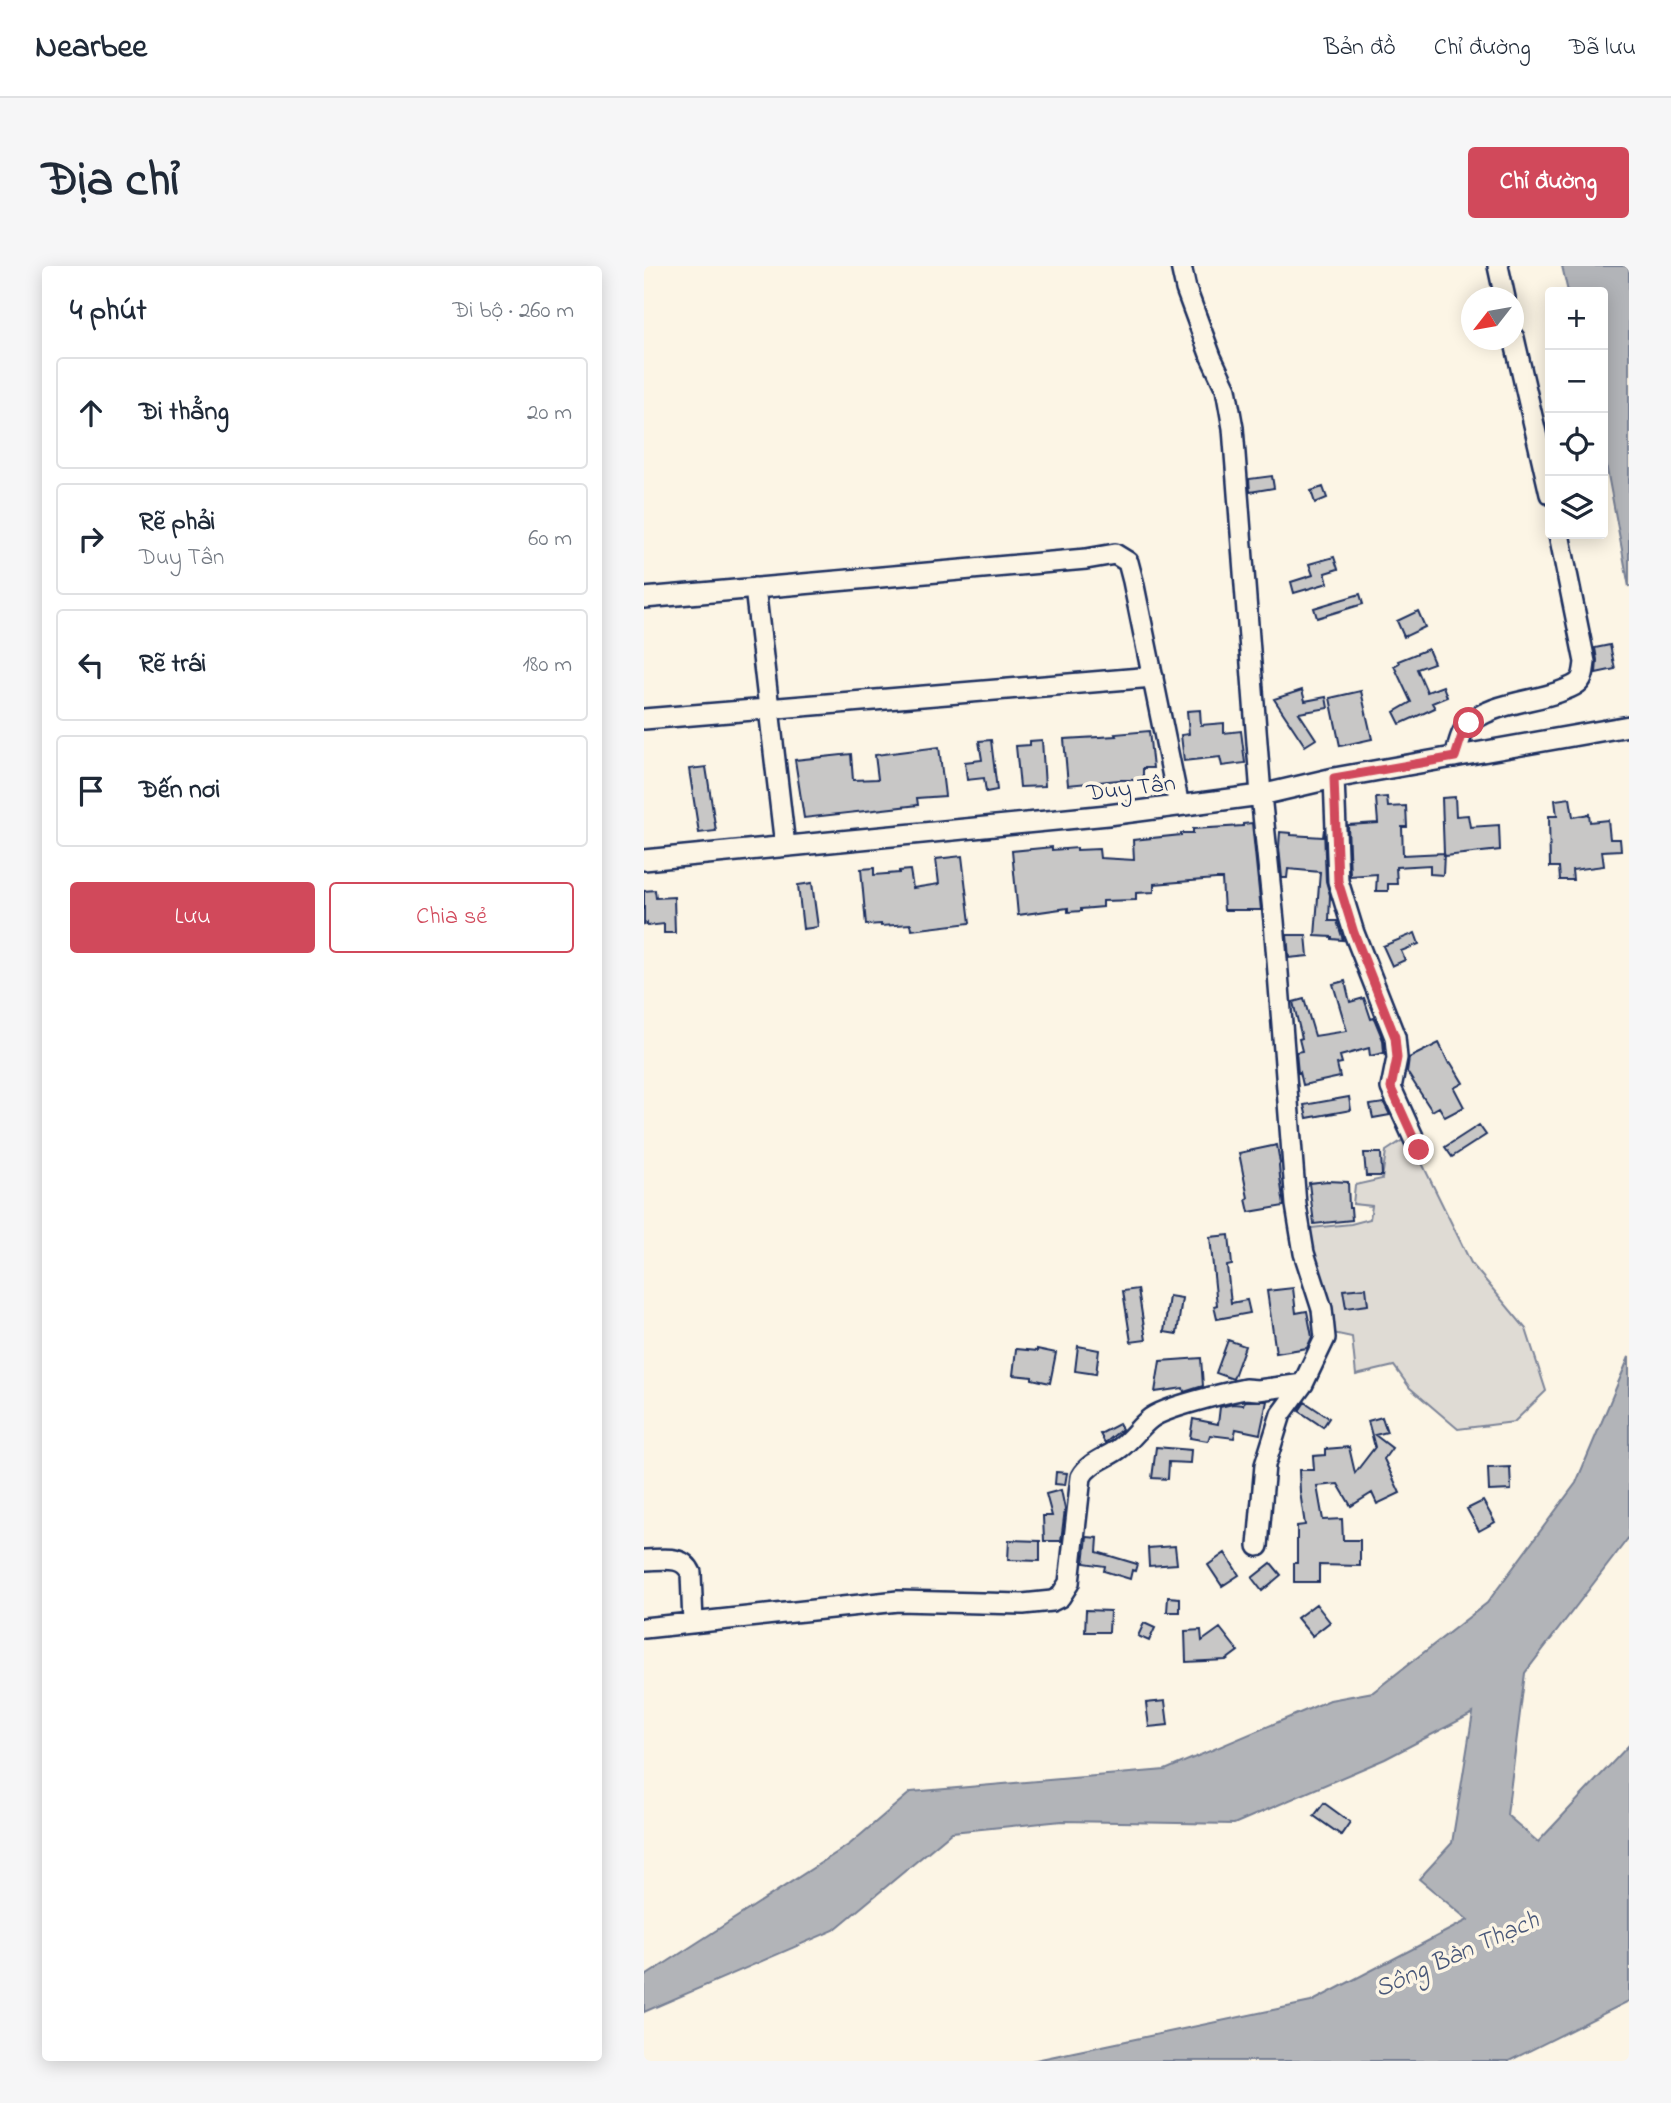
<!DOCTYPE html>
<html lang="vi">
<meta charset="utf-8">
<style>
:root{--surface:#fff;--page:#f6f6f7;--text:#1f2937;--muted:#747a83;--line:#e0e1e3;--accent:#d1495b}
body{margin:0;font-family:"Indie Flower",sans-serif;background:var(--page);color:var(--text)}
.controls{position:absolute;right:21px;top:21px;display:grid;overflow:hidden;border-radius:7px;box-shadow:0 4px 18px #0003}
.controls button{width:63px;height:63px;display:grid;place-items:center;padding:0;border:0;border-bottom:2px solid var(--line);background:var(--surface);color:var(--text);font:35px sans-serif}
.compass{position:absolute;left:817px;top:21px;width:63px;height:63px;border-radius:50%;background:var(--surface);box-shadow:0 4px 18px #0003;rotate:239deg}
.stop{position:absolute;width:21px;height:21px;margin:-16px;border:5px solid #d1495b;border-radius:50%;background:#fff}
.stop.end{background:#d1495b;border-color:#fff;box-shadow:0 2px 7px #0008}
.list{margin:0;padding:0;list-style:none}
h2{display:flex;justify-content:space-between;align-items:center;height:91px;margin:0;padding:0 28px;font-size:30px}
h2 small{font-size:23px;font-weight:400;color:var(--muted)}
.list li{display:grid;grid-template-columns:46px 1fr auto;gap:21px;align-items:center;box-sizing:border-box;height:112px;margin:0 14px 14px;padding:0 14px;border:2px solid var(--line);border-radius:7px}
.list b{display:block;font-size:26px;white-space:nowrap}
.list p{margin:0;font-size:23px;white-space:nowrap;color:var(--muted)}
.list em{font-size:23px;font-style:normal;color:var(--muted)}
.actions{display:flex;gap:14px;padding:21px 28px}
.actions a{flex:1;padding:16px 0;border:2px solid var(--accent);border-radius:7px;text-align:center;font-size:24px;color:var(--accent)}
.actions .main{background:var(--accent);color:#fff}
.icon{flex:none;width:38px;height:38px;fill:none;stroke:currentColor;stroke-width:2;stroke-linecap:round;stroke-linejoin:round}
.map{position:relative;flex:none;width:985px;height:1795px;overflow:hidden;border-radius:7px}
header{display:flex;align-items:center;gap:42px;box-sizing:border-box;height:98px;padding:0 35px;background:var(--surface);border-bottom:2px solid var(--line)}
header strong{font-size:33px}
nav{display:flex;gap:38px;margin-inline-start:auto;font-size:24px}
.intro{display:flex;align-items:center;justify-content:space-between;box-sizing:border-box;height:168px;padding:0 42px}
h1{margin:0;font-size:49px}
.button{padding:18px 32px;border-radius:7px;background:var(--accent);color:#fff;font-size:24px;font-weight:700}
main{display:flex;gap:42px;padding:0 42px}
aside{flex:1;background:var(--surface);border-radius:7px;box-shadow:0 4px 18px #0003}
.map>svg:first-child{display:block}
.green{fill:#dfdbd4;stroke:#7d8599;stroke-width:2}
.water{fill:#b2b4b8;stroke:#767f94;stroke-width:2}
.building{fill:#c8c7c6;stroke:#1b2f5e;stroke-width:2}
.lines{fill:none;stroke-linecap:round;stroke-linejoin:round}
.minor-casing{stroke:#1b2f5e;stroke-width:24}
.minor{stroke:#fcf5e5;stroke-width:19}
.route{stroke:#d1495b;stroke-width:9}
.labels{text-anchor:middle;stroke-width:7;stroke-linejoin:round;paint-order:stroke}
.street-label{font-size:24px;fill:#1b2f5e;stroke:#fcf5e5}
.water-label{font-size:26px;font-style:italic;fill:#485779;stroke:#fcf5e5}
</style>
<header>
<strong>Nearbee</strong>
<nav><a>Bản đồ</a><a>Chỉ đường</a><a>Đã lưu</a></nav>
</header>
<div class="intro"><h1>Địa chỉ</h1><a class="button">Chỉ đường</a></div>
<main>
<aside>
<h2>4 phút<small>Đi bộ · 260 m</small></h2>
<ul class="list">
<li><svg class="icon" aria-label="ahead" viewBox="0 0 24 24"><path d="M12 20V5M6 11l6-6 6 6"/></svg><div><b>Đi thẳng</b></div><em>20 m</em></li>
<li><svg class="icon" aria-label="right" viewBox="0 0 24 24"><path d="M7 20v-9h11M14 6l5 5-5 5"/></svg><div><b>Rẽ phải</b><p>Duy Tân</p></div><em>60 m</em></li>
<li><svg class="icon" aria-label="left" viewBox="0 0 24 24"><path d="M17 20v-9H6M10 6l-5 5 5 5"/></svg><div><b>Rẽ trái</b></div><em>180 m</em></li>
<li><svg class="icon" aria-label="arrive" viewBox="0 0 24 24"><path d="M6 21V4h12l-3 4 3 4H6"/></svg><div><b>Đến nơi</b></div></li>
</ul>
<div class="actions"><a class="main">Lưu</a><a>Chia sẻ</a></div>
</aside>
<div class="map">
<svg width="985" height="1795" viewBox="0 0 985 1795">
<rect width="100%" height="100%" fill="#fcf5e5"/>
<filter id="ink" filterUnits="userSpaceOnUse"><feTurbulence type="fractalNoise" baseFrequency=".0143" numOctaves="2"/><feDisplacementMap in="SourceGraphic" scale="14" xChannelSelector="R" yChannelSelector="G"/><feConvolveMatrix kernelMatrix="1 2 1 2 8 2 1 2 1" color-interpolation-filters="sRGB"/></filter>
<g filter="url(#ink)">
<path class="green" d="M762,872L777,895L827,997L882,1063L902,1125L870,1156L814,1163L766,1122L750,1100L712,1109L708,1071L684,1066L657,963L707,958L726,953L728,940L709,938L711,919L738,913L742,885Z"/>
<path class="water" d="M918,0H985V321L959,182V26H924Z
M985,1091V1271L881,1407L863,1549L894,1576L985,1479V1735L865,1795H387L667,1736L824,1654L775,1613L808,1577L829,1447L741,1493L590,1558L418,1555L308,1566L190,1664L0,1746V1711L206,1578L267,1526L521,1504L686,1434L729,1426L843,1337L932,1217Z"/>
<path class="building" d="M628,210L630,222L606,226L605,213Z
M679,221L683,232L671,237L667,225Z
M690,291L694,303L681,307L684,317L650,327L647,316L669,309L665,298Z
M716,328L719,338L673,352L670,342Z
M774,345L781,361L760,371L753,355Z
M966,379L971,403L952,407L953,394L951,382Z
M784,383L790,397L773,403L783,426L799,420L803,431L788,437L791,442L756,458L750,446L767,436L750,400L755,397L754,395Z
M658,424L661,435L682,431L684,442L655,447L672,473L661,480L630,433Z
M717,425L728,473L696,480L686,432Z
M556,444L557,459L580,457V467L597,465L601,497L578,500L576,491L540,495L537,469L545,468L543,445Z
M505,465L509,502H499V514H475L424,519L420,473L472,470L471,468Z
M347,474L353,524L342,526L340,512L323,514L321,496L338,494L335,475Z
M398,474L401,520L376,521L372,480L386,479V475Z
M295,481L301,530L273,532L274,539L160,552L151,494L207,488L209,514L234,513L231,489Z
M62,501L72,565L55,567L45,503Z
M743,531L744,541L762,540L763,561H758L759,589L800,587L798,532L811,531L812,550L824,549L826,561L855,559L856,584L801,590L800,587L799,609L786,608V599L752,601L753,618H744V625H732L733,608L706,610L704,559L734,557L732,532Z
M926,532L929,551L945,548L946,556L964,554L966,573H976L977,584L958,585L960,600L928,604L929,614H916L915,601H906L905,550H913L911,534Z
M608,557L617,644H580L578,613H572L510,618V626L492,627V634L459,635V641L437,643V645L424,646V642L374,649L368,585L408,581V584L433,582V584L455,583L456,592L490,594L489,574L537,569V567H549V563L599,560V558Z
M680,563L682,615L686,629L685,655H693L699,674L688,673V671L671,670L676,606L644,603L643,612H638L635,581L636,566L647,567V569L679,571Z
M318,590L326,657L268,664L267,658L237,660V658L222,659L217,603L230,602V609L255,607V605L266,604L269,622L295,618L292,593Z
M168,617L174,661L159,663L154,619Z
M11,624L12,632L30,631L31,667H20V658L3,660V657L0,658V625Z
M771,667L775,678L757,685L761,694L748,700L739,680Z
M643,669H662L664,690L645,692Z
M701,715L706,736L720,732L727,753L730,752L739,774L740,787L726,790L725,782L696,790L698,797L693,798L696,811L659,819L656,806L654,807L652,786L658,785L655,773L658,772L649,736L660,733L671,770L703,765L689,718Z
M795,777L805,798L807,797L819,817L810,822L820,841L801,851L795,841L788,845L763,806L765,792Z
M705,831L707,844L663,852L660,839Z
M740,837L746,849L729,852L726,839Z
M835,859L842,869L808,891L801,881Z
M633,879L636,897L635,899L636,911L640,940L605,946L602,933L604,932L595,887Z
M720,887H737L738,910H722Z
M684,915L704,916L705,942H707L708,954L670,958L665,917Z
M585,969L588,999L583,1000L587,1037L603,1034L606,1047L573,1053L570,1040L573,1039L566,971Z
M649,1022L652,1047L663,1045L668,1071L663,1082L632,1087L623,1025Z
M722,1022L724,1039L702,1042L699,1024Z
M494,1023L502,1074L487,1076L479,1025Z
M525,1030L538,1032L533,1068L520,1066Z
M584,1074L601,1080L589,1113L572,1107Z
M434,1080L455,1084L452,1108L431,1105Z
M372,1083L393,1085V1083L412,1087L406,1117L388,1113V1111L369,1109Z
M557,1092L559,1120L540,1126L539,1122L511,1126L516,1095Z
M602,1135H623L616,1168L592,1163L590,1172L566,1169L564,1175L546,1172L549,1153L574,1158L576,1141L589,1138L599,1139L600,1136Z
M661,1136L685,1152L679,1161L655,1145Z
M738,1151L743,1166L731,1169L748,1182L740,1193L756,1227L733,1238L728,1227L707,1240L694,1218L673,1220L679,1254L698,1253L699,1274H716V1300L675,1299V1316H650V1297H653V1260L661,1259L656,1226L655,1204H670L669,1190L681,1189V1183L705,1181L711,1207L731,1181L724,1155Z
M475,1158L478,1163L461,1177L456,1168Z
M512,1181L547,1184L546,1197L525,1196L524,1213L508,1212Z
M866,1201L867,1224L845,1225L844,1202Z
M412,1206L423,1207L421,1219L411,1218Z
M417,1224L421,1243L417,1275H400L399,1250H408L402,1228Z
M839,1235L851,1256L835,1265L823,1243Z
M443,1271L454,1272L453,1286L493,1298L491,1305L488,1304L486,1313L460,1305L461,1300L440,1297Z
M365,1274L396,1275V1295L364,1294Z
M531,1280L533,1298L505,1300L504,1282Z
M581,1287L595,1309L578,1320L564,1299Z
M627,1297L637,1309L618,1325L608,1312Z
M524,1331L536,1332V1346H523Z
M672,1338L686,1356L668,1370L653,1352Z
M442,1344L466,1345L465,1366H441Z
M500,1357L511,1362L505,1375L494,1370Z
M576,1362L594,1385L582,1394L542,1396L541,1365L557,1364L558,1375Z
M521,1435L524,1459L505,1461L502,1437Z
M680,1537L706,1556L697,1569L670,1550Z"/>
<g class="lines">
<defs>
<path id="minor" d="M537,0L542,23L567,91L582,123L589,162L617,529L630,655L652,939L660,987L678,1043L681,1072L659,1118L637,1148L621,1199L614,1280
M854,0L861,32
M870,72L906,228
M111,322L141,580
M0,332L442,293L471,288L484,296L489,315L535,540
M0,453L509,411
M811,491C814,481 816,468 823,460C842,438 888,436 915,426C922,423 930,421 935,416C940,411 940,403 941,396L915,268
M690,512L694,615L710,667L751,771L753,792L747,822L775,884
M0,594L464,549L617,529L690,512L985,460
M0,1294C17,1294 39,1288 47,1307L49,1357
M0,1362L254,1335L379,1338L408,1335L416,1331L425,1317L437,1211C445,1196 463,1192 476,1182C488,1173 496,1160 507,1152C522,1141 581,1127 601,1123L614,1124L659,1118"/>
</defs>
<use href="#minor" class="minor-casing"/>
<use href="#minor" class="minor"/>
</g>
</g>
<g class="lines" filter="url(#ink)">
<path class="route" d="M775,884L747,822L753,792L751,771L710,667L694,615L690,512L811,491L820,463L825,457"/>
</g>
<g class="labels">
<g class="street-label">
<text transform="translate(487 521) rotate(-7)" y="8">Duy Tân</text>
</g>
<g class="water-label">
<text transform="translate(812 1687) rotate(-24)" y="9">Sông Bàn Thạch</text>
</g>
</g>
</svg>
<div class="controls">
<button>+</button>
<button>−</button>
<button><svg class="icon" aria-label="locate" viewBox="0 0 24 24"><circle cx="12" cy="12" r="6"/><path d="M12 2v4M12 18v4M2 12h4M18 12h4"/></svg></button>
<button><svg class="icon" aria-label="layers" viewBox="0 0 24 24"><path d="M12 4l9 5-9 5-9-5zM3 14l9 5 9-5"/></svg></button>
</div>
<svg class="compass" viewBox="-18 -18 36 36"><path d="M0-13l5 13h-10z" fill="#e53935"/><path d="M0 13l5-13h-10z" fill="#747a83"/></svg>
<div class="stop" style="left:825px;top:457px"></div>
<div class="stop end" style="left:775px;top:884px"></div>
</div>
</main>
